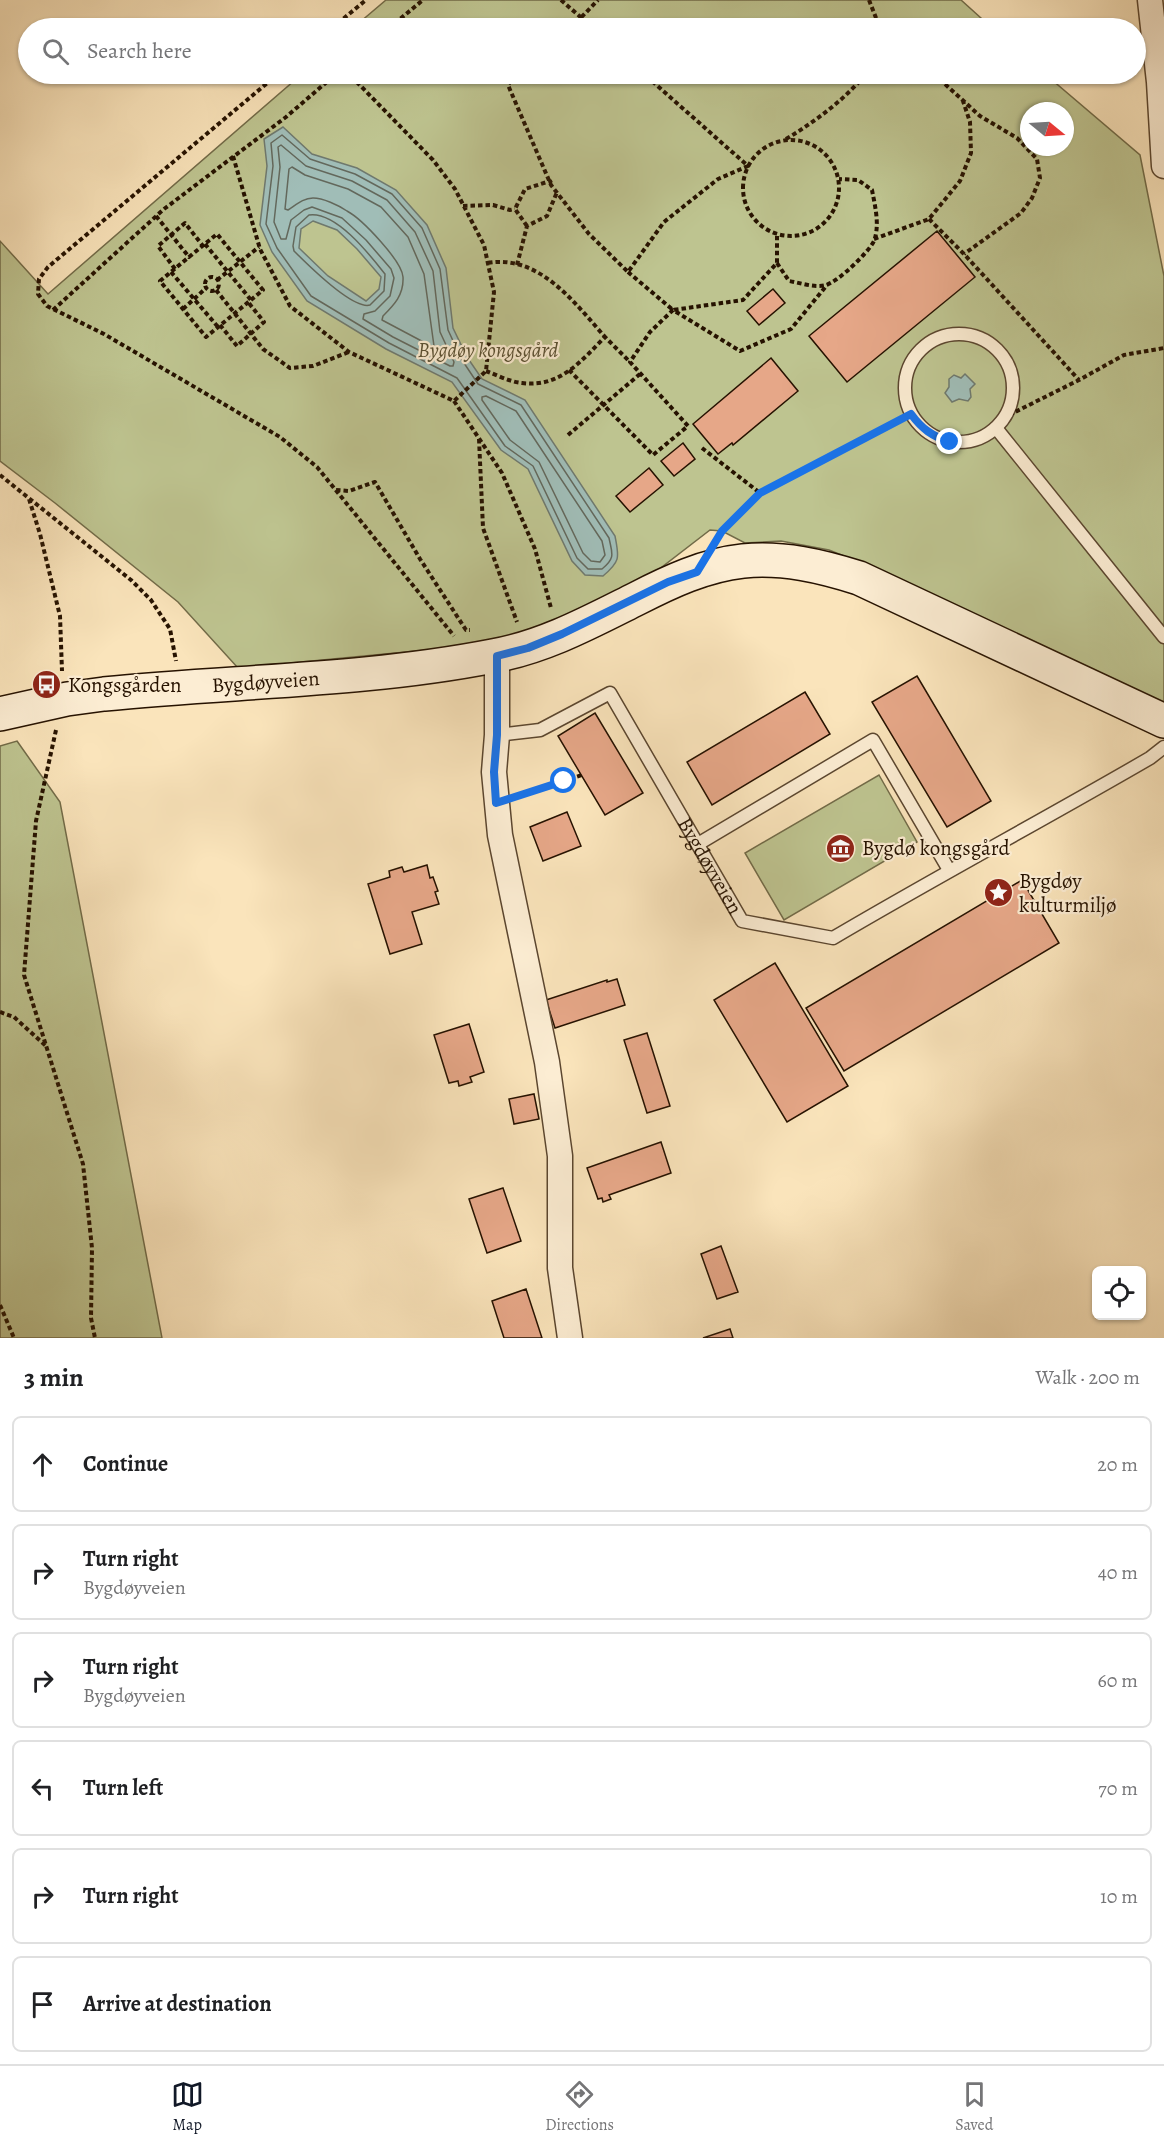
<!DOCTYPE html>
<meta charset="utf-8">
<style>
:root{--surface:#fff;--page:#f2f2f2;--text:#202124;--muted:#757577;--line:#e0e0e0;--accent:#111827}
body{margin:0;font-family:Alegreya,serif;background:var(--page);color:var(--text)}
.controls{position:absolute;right:18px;bottom:18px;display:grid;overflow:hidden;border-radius:9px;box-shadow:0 2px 4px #0004}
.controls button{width:54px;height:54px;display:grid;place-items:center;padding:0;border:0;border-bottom:2px solid var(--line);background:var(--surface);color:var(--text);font:30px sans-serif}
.compass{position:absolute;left:1020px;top:102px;width:54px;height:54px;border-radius:50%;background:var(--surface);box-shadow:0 2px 4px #0004;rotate:108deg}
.stop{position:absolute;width:18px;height:18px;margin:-14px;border:4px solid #1a73e8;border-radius:50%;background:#fff}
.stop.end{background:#1a73e8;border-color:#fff;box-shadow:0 2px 6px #0008}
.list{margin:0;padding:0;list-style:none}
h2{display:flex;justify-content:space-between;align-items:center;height:78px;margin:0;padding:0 24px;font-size:26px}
h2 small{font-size:20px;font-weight:400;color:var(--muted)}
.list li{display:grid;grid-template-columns:39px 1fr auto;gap:18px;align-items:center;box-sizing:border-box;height:96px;margin:0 12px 12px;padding:0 12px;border:2px solid var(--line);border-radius:9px}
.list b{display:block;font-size:22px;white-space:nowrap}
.list p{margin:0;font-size:20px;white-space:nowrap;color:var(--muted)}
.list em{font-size:20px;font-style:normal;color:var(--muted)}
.icon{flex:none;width:33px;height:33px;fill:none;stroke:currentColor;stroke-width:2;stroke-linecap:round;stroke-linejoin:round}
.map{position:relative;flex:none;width:1164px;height:1338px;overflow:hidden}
.search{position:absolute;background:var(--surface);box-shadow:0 2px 4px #0004;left:18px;right:18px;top:18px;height:66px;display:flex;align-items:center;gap:15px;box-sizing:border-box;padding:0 21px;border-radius:33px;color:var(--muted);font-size:22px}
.sheet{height:726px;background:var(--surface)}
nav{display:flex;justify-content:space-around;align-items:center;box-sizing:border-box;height:84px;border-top:2px solid var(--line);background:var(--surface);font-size:16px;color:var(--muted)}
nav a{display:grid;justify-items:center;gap:3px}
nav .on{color:var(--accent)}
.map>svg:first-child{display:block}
.green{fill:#bec490;stroke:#726b48;stroke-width:1.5;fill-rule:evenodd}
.water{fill:#a0bdb7;stroke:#6f796e;stroke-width:1.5;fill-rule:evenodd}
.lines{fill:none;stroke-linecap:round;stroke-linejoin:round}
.shore{stroke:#63685c;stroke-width:1.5}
.building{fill:#e6a788;stroke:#261200;stroke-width:1.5}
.lane-casing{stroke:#5b462f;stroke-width:15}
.street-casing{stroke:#5b462f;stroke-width:27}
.secondary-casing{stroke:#261200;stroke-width:36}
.path{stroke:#261200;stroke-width:4;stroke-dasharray:4.5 3;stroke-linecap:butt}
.lane{stroke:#fcedd3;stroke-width:12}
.street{stroke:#fcedd3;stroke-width:24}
.secondary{stroke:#fcedd3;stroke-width:33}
.route{stroke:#1a73e8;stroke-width:8}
.labels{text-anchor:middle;stroke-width:4.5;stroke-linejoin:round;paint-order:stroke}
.park-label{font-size:21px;font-style:italic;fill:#5b5032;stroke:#fcedd3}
.street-label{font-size:21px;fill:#261200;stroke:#fcedd3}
.poi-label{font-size:21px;fill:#261200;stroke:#fcedd3;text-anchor:start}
</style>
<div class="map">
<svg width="1164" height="1338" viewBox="0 0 1164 1338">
<rect width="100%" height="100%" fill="#fae4bb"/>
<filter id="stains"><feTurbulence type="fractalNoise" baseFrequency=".00333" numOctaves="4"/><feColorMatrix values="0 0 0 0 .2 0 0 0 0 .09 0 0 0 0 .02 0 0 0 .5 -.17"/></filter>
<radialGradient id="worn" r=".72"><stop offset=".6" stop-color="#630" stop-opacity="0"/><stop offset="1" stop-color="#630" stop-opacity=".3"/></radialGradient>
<path class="green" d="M386,0H961L992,28H353Z
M302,74H1045L1140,155L1164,276V706L874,568L829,550L781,541L745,543L722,531L710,530L645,580L573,617L500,643L238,668L178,602L55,503L0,461V241L48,294ZM1029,111H1065V147H1029Z
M17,741L60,802L162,1338H0V746Z
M879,775L917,842L784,920L745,853Z"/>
<path class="water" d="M283,127L312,154L357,168L396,190L427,225L446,268L453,328L467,357L482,379L525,400L615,536C619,557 621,561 603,576L585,575L572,561L528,469L501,450L452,382L386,349L307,301L272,252L260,225L267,166L264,139ZM313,221L337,230L357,249L381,277L379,289L366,301L328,276L299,248L301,229Z
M965,374L975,384L970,389L971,397L968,401L959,399L952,402L945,393L949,387V379L954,375L961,378Z"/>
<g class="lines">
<path class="shore" d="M282,135L310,159L355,174L392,194L422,228L440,269L448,330L462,360L478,384L521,405L609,538C612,553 616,558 602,569H588L577,558L533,466L505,446L457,378L389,343L311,296L277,248L266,224L273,166L271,143Z
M281,145L306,166L352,181L387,200L415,232L433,271L440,332L454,362L453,366H450L393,337L363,319L364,314L375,311L390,296L394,278L391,269L366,240L342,218L312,207L304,210L291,220L286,239H281L274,222L280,167L278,147Z
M292,167L305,175L348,189L381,207L408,237L424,274L434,346H431L382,320L383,316C394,305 404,295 403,277C402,261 362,219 347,211C338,205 323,198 313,198C303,198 296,205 288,210L285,209L289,169Z
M309,215C336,211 370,255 385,274L384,291L370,305C353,310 307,264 294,251L293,246L296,227Z
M486,396L516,411L602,541L605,555L600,562L591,561L583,553L539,462L510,440L482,400V397Z"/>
</g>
<path class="building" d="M937,231L975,277L847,382L809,336Z
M773,289L785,303L759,325L747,311Z
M771,358L798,391L733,445L732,443L718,454L693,424Z
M683,443L695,459L674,476L661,461Z
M649,468L663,485L630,512L616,496Z
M917,676L991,801L947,827L872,702Z
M805,692L830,734L712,805L687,762Z
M595,713L643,793L605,815L558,736Z
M567,812L581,846L543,861L530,827Z
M427,865L430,878L433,877L438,891L435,892L439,904L412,912L422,944L390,954L368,884L390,877L389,871L402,867L404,872Z
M1022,880L1059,943L844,1071L806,1008Z
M775,963L848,1086L787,1122L714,1000Z
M617,979L625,1005L555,1028L546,1000L607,980V982Z
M469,1024L484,1072L470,1077L472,1082L459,1086L458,1081L449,1083L434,1035Z
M647,1033L670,1106L647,1113L624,1040Z
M534,1094L539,1119L514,1124L509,1099Z
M661,1142L671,1173L609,1195L611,1199L603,1202L602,1198L598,1199L587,1168Z
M503,1188L521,1241L487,1253L469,1199Z
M721,1246L738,1292L717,1299L701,1254Z
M526,1289L542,1338H504L492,1301Z
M730,1329L733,1338H703Z"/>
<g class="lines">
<defs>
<g id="lane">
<circle cx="959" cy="388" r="54"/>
<path d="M996,428L1164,637"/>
<path id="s1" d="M497,735L540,730L610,693L742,921L833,938C938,876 1045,819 1150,758L1164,747"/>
<path d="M698,844L873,740L949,870"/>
</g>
<path id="street" d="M1150,0L1159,82L1164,166
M497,656V735L494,772L500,835L547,1062L560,1156V1268L570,1338"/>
<g id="secondary">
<path id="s2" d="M0,714L67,699L104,694C233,681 365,681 493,656C544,647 590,622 636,599C669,582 705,565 743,561C783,557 821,566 859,578L1164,721"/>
</g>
</defs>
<use href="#lane" class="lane-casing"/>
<use href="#street" class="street-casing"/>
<use href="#secondary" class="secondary-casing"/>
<path class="path" d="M561,0L593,28
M869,0L880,28
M332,28L366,0
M389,28L423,0
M571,28L598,0
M278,74L48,267L39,279L38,294L47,306L104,334L280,437L317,467L454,636
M515,74L508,85L551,185L589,234L628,272L664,222L718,179L748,166L644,74
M934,74L980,116L1017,138L1037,159L1040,178L1032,198L1021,213L964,254
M786,139C816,121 844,100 866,74
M743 188a48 48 0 1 1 96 0a48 48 0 1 1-96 0Z
M233,156L260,249L290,306L349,352L454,401L486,371L494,292L484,245L455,189L433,160L349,74
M463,206L493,205L510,210L515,209
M156,216L189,257L217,234L263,290L206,337L160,281L189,257
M929,219L964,254L1079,380
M527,226L515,209L525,189L550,181L551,183
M874,239L929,219L960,181L971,153L970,122L963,101
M205,244L251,300
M488,263C539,254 575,303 605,337
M777,263L789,281C801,283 814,288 826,285C839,281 868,253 874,241C880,225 875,206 872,190L858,180L839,179
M517,265L527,226L547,216L557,192
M175,269L158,246L185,223L203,246
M171,272L218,327
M628,272L673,310L743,300L777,263V236
M205 284a7 7 0 1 1 14 0a7 7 0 1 1-14 0Z
M217,280L259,247
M216,290L263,349L290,368L313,366L349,352
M183,309L205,289
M53,310L164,209L286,117L336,74
M220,325L237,346L264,322L248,302
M569,370L653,455L688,426L630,362L650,332L673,310L740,351L791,329L827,285
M486,371C497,375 510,382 522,383C560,388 581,361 605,337L630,362
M454,401L502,473L535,549L551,608
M1009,415L1079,380L1124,355L1164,348
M568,435L640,374
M479,439L483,528L517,622
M702,448L760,493L911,414
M0,475L131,580L151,600L170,629L176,661
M336,490L349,491L375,482L420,559L466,630H470
M29,499L40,534L60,616L62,671
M719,535L759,493
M56,730L36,821L24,975L83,1164L92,1248L91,1318L95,1338
M520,795L582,775
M0,1012L14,1017L46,1046
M0,1305L14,1338"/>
<use href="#lane" class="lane"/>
<use href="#street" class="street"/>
<use href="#secondary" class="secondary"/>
</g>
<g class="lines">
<path class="route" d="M564,781L496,803L494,772L497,735V656L528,648L562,634L668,582L697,572L722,531L760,493L911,414C922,429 932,436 950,442"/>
</g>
<defs>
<symbol id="bus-disc" viewBox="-11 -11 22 22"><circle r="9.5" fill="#8f2418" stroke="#fcedd3"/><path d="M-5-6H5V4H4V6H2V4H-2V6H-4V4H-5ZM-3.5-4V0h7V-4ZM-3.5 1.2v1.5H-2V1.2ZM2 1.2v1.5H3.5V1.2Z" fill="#fff"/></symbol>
<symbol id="museum-disc" viewBox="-11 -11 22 22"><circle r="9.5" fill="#8f2418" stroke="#fcedd3"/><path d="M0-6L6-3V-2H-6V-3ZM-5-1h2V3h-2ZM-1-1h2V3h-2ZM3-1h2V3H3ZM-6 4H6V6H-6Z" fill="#fff"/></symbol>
<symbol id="sight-disc" viewBox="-11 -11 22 22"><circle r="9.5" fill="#8f2418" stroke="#fcedd3"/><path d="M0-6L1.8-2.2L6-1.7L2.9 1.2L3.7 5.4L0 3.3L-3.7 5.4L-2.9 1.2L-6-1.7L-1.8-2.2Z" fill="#fff"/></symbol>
</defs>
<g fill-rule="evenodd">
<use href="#bus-disc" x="30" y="668" width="33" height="33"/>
<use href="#museum-disc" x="824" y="832" width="33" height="33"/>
<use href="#sight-disc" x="982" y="876" width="33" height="33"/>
</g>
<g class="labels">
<g class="park-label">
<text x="488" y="357">Bygdøy kongsgård</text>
</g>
<g class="street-label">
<text dy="7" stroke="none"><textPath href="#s2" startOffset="268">Bygdøyveien</textPath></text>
<text dy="7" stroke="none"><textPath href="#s1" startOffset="322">Bygdøyveien</textPath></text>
</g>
<g class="poi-label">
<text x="68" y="692">Kongsgården</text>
<text x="862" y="855">Bygdø kongsgård</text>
<text x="1019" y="888">Bygdøy<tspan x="1019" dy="24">kulturmiljø</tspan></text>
</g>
</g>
<rect width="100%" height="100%" filter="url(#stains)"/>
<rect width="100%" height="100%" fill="url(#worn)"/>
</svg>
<div class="controls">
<button><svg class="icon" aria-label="locate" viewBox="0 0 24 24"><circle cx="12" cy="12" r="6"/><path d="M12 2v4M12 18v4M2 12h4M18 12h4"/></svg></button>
</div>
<svg class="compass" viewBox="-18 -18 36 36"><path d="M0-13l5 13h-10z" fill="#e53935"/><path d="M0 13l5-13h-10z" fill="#757577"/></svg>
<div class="stop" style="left:564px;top:781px"></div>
<div class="stop end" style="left:950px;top:442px"></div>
<div class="search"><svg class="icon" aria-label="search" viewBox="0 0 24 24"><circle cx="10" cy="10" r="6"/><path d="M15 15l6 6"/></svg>Search here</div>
</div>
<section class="sheet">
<h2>3 min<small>Walk · 200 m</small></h2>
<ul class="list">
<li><svg class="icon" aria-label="ahead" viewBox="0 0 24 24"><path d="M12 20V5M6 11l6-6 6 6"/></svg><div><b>Continue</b></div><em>20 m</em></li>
<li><svg class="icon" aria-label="right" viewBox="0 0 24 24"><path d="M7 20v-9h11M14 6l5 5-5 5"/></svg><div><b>Turn right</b><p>Bygdøyveien</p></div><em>40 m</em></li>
<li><svg class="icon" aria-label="right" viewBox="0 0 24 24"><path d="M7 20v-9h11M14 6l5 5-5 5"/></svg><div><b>Turn right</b><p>Bygdøyveien</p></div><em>60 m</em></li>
<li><svg class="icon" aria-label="left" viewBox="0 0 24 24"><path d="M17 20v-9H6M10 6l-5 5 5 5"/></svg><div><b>Turn left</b></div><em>70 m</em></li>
<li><svg class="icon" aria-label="right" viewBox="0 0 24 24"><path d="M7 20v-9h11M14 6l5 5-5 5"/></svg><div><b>Turn right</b></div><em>10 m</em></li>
<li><svg class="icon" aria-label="arrive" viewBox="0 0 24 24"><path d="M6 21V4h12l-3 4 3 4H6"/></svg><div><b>Arrive at destination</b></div></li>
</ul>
</section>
<nav>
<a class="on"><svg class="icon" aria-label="map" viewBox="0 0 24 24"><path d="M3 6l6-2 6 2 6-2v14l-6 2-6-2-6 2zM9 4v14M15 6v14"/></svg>Map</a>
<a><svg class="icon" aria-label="directions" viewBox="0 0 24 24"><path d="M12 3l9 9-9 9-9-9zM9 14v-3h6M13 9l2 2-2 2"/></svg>Directions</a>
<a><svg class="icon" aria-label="saved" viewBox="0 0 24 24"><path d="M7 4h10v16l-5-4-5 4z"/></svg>Saved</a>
</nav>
